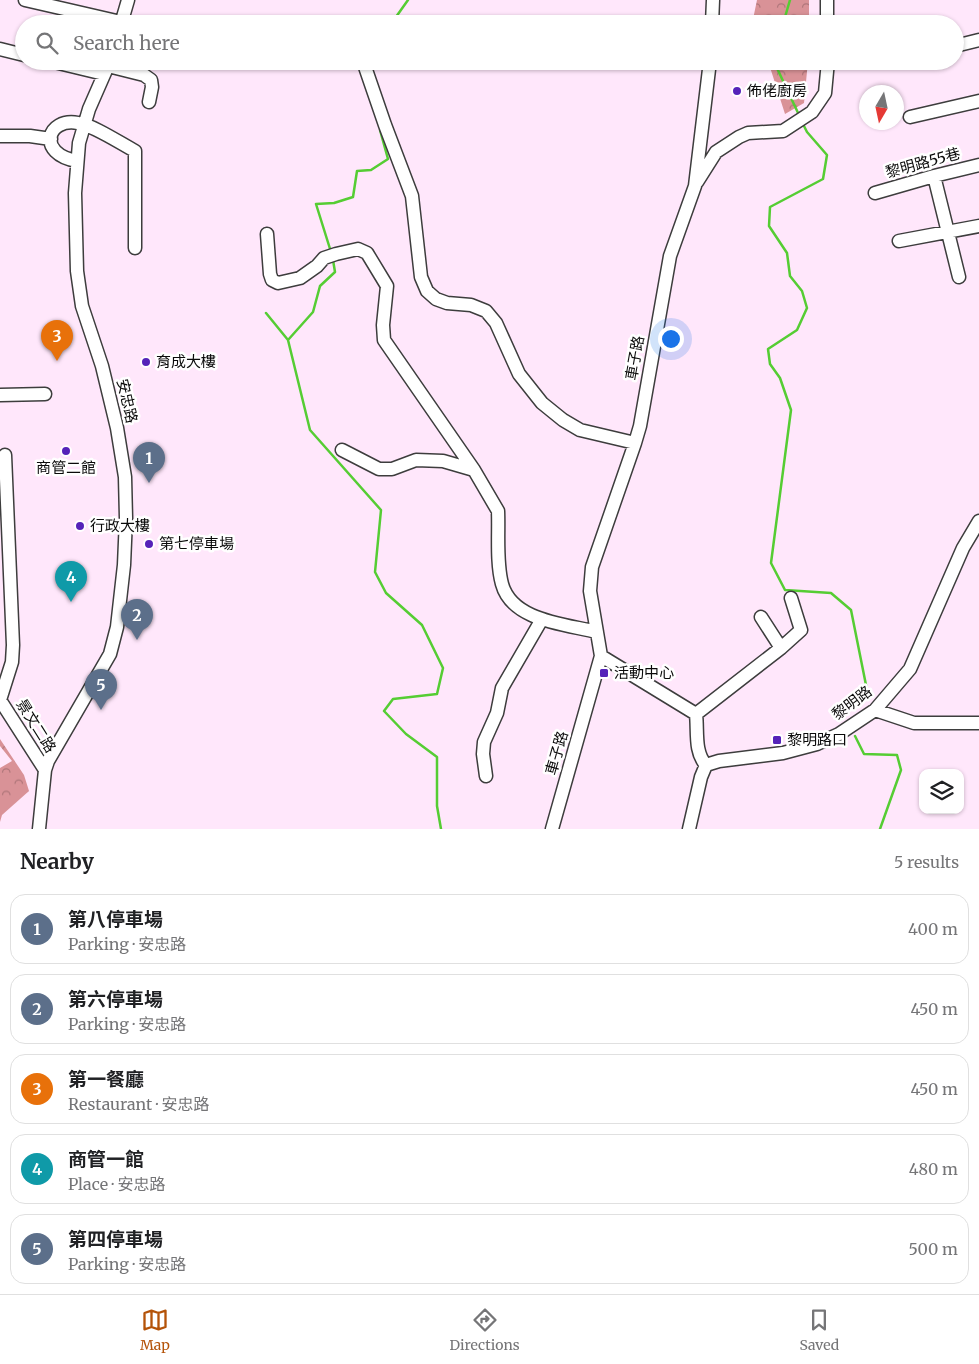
<!DOCTYPE html>
<meta charset="utf-8">
<style>
:root{--surface:#fff;--page:#f6f6f6;--text:#202124;--muted:#757577;--line:#e0e0e0;--accent:#b45309}
body{margin:0;font-family:Merriweather,"Noto Sans TC",serif;background:var(--page);color:var(--text)}
.controls{position:absolute;right:15px;bottom:15px;display:grid;overflow:hidden;border-radius:10px;box-shadow:0 1px 4px #0004}
.controls button{width:45px;height:45px;display:grid;place-items:center;padding:0;border:0;border-bottom:1px solid var(--line);background:var(--surface);color:var(--text);font:25px sans-serif}
.compass{position:absolute;left:859px;top:85px;width:45px;height:45px;border-radius:50%;background:var(--surface);box-shadow:0 1px 4px #0004;rotate:189deg}
.you{position:absolute;left:670px;top:338px;width:18px;height:18px;margin:-12px;border:4px solid #fff;border-radius:50%;background:#1a73e8;box-shadow:0 0 0 8px #1a73e833}
.badge{display:grid;place-items:center;width:32px;height:32px;border-radius:50%;background:var(--accent);color:#fff;font-size:16px;font-weight:700}
.pin{position:absolute;translate:-50% -41px;filter:drop-shadow(0 1px 2px #0008)}
.pin::after{content:'';position:absolute;top:26px;width:18px;height:15px;background:inherit;clip-path:polygon(0 0,100% 0,50% 100%)}
.list{margin:0;padding:0;list-style:none}
h2{display:flex;justify-content:space-between;align-items:center;height:65px;margin:0;padding:0 20px;font-size:21px}
h2 small{font-size:16px;font-weight:400;color:var(--muted)}
.list li{display:grid;grid-template-columns:32px 1fr auto;gap:15px;align-items:center;box-sizing:border-box;height:70px;margin:0 10px 10px;padding:0 10px;border:1px solid var(--line);border-radius:15px}
.list b{display:block;font-size:19px;white-space:nowrap}
.list p{margin:0;font-size:16px;white-space:nowrap;color:var(--muted)}
.list em{font-size:16px;font-style:normal;color:var(--muted)}
.icon{flex:none;width:28px;height:28px;fill:none;stroke:currentColor;stroke-width:2;stroke-linecap:round;stroke-linejoin:round}
.map{position:relative;flex:none;width:979px;height:829px;overflow:hidden}
.search{position:absolute;background:var(--surface);box-shadow:0 1px 4px #0004;left:15px;right:15px;top:15px;height:55px;display:flex;align-items:center;gap:12px;box-sizing:border-box;padding:0 18px;border-radius:28px;color:var(--muted);font-size:19px}
.sheet{height:465px;background:var(--surface)}
nav{display:flex;justify-content:space-around;align-items:center;box-sizing:border-box;height:70px;border-top:1px solid var(--line);background:var(--surface);font-size:14px;color:var(--muted)}
nav a{display:grid;justify-items:center;gap:2px}
nav .on{color:var(--accent)}
.map>svg:first-child{display:block}
.forest{fill:url(#forest-crowns)}
.lines{fill:none;stroke-linecap:round;stroke-linejoin:round}
.stream{stroke:#55cd33;stroke-width:2.5}
.minor-casing{stroke:#3d3d3d;stroke-width:15}
.minor{stroke:#fff;stroke-width:12}
.poi-dot{fill:#5523b9;stroke:#fff;stroke-width:2}
.labels{text-anchor:middle;stroke-width:5;stroke-linejoin:round;paint-order:stroke}
.poi-label{font-size:15px;fill:#0a0a0a;stroke:#fff;text-anchor:start}
.street-label{font-size:15px;fill:#0a0a0a;stroke:#fff}
</style>
<div class="map">
<svg width="979" height="829" viewBox="0 0 979 829">
<defs>
<pattern id="forest-crowns" width="20" height="18" patternUnits="userSpaceOnUse" patternTransform="scale(1.25)"><rect width="20" height="18" fill="#d99297"/><path d="M2 6a3 3 0 1 1 6 0M12 15a3 3 0 1 1 6 0" fill="none" stroke="#ae7579"/></pattern>
</defs>
<rect width="100%" height="100%" fill="#ffe7fb"/>
<path class="forest" d="M757,0H809V24H752Z
M768,61H808L804,103L785,114Z
M0,739L24,775L29,791L2,815L0,822V768L12,761L0,746Z"/>
<g class="lines">
<path class="stream" d="M391,24L408,0
M783,24L790,0
M776,61V66L799,115
M802,122L807,132L827,155L823,179L770,207L769,226L787,253L790,276L802,291L807,308L797,330L768,349L770,364L780,378L791,410L771,563L785,590L831,593L851,610L867,690L849,710
M331,252L316,204L334,203L353,197L357,171L371,170L388,159L380,130
M333,260L335,272L320,286L313,312L288,340L310,430L381,510L375,572L386,593L422,625L443,668L437,694L393,699L384,711L406,734L437,757V806L441,829
M266,313L288,340
M855,736L864,754L897,755L901,770L880,829"/>
<defs>
<path id="minor" d="M25,0L121,22
M827,0V24
M121,24L128,0
M712,24L713,0
M955,46L979,40
M0,49L24,55
M50,61L104,74
M363,61L385,125L412,196L421,277L427,291L436,299L447,303L471,305L486,311L496,323L519,374L542,403L563,420L580,430L635,443
M108,66L144,75L151,80L152,87L149,102
M910,117L979,101
M0,136H30L51,139
M77,161C36,154 47,117 78,123C93,125 120,143 135,151V248
M934,176L959,277
M697,182L716,152L739,137L748,133L783,131L812,112L825,93L828,61
M875,193L934,176L979,165
M267,234L270,274L272,280L278,283L300,278L317,266L324,258L336,254L358,249L367,253L387,286L383,325L384,340L474,470L498,511C499,533 496,562 502,584C512,621 565,624 597,632
M899,241L979,226
M0,395L45,394
M342,450L379,469H392L416,460L443,461L474,470
M761,617L781,648
M601,656L696,714C698,731 694,752 706,765
M0,700L12,662L13,645L5,455
M0,700L45,770
M875,710L914,723H979
M696,714L781,648L801,630L791,598
M486,776L483,754L484,742L497,713L502,688L542,619
M39,829L45,770L48,761L110,654L117,627L124,565L126,518L125,477L117,428L102,366L82,306L77,271L75,193L79,143L89,109L110,61
M552,829L601,656L590,591L592,567L635,443L640,426L670,256L695,186L710,61
M689,829L701,777L706,765L719,761L783,753L817,744L839,734L875,710L910,669L963,548L979,521"/>
</defs>
<use href="#minor" class="minor-casing"/>
<use href="#minor" class="minor"/>
</g>
<g class="poi-dot">
<circle cx="737" cy="91" r="5"/>
<circle cx="146" cy="362" r="5"/>
<circle cx="66" cy="451" r="5"/>
<circle cx="80" cy="526" r="5"/>
<circle cx="149" cy="544" r="5"/>
<rect x="599" y="668" width="10" height="10" rx="2.5"/>
<rect x="772" y="735" width="10" height="10" rx="2.5"/>
</g>
<g class="labels">
<g class="poi-label">
<text x="747" y="96">佈佬廚房</text>
<text x="156" y="367">育成大樓</text>
<text x="66" y="473" text-anchor="middle">商管二館</text>
<text x="90" y="531">行政大樓</text>
<text x="159" y="549">第七停車場</text>
<text x="614" y="678">活動中心</text>
<text x="787" y="745">黎明路口</text>
</g>
<g class="street-label">
<text transform="translate(923 163) rotate(-15)" y="5">黎明路55巷</text>
<text transform="translate(635 358) rotate(-80)" y="5">車子路</text>
<text transform="translate(127 401) rotate(77)" y="5">安忠路</text>
<text transform="translate(852 703) rotate(-37)" y="5">黎明路</text>
<text transform="translate(36 726) rotate(58)" y="5">景文二路</text>
<text transform="translate(557 753) rotate(-74)" y="5">車子路</text>
</g>
</g>
</svg>
<div class="controls">
<button><svg class="icon" aria-label="layers" viewBox="0 0 24 24"><path d="M12 4l9 5-9 5-9-5zM3 14l9 5 9-5"/></svg></button>
</div>
<svg class="compass" viewBox="-18 -18 36 36"><path d="M0-13l5 13h-10z" fill="#e53935"/><path d="M0 13l5-13h-10z" fill="#757577"/></svg>
<div class="you"></div>
<div class="pin badge" style="left:149px;top:483px;background:#5c6f8a">1</div>
<div class="pin badge" style="left:137px;top:640px;background:#5c6f8a">2</div>
<div class="pin badge" style="left:57px;top:361px;background:#e8710a">3</div>
<div class="pin badge" style="left:71px;top:602px;background:#0f9aa8">4</div>
<div class="pin badge" style="left:101px;top:710px;background:#5c6f8a">5</div>
<div class="search"><svg class="icon" aria-label="search" viewBox="0 0 24 24"><circle cx="10" cy="10" r="6"/><path d="M15 15l6 6"/></svg>Search here</div>
</div>
<section class="sheet">
<h2>Nearby<small>5 results</small></h2>
<ul class="list">
<li><span class="badge" style="background:#5c6f8a">1</span><div><b>第八停車場</b><p>Parking · 安忠路</p></div><em>400 m</em></li>
<li><span class="badge" style="background:#5c6f8a">2</span><div><b>第六停車場</b><p>Parking · 安忠路</p></div><em>450 m</em></li>
<li><span class="badge" style="background:#e8710a">3</span><div><b>第一餐廳</b><p>Restaurant · 安忠路</p></div><em>450 m</em></li>
<li><span class="badge" style="background:#0f9aa8">4</span><div><b>商管一館</b><p>Place · 安忠路</p></div><em>480 m</em></li>
<li><span class="badge" style="background:#5c6f8a">5</span><div><b>第四停車場</b><p>Parking · 安忠路</p></div><em>500 m</em></li>
</ul>
</section>
<nav>
<a class="on"><svg class="icon" aria-label="map" viewBox="0 0 24 24"><path d="M3 6l6-2 6 2 6-2v14l-6 2-6-2-6 2zM9 4v14M15 6v14"/></svg>Map</a>
<a><svg class="icon" aria-label="directions" viewBox="0 0 24 24"><path d="M12 3l9 9-9 9-9-9zM9 14v-3h6M13 9l2 2-2 2"/></svg>Directions</a>
<a><svg class="icon" aria-label="saved" viewBox="0 0 24 24"><path d="M7 4h10v16l-5-4-5 4z"/></svg>Saved</a>
</nav>
